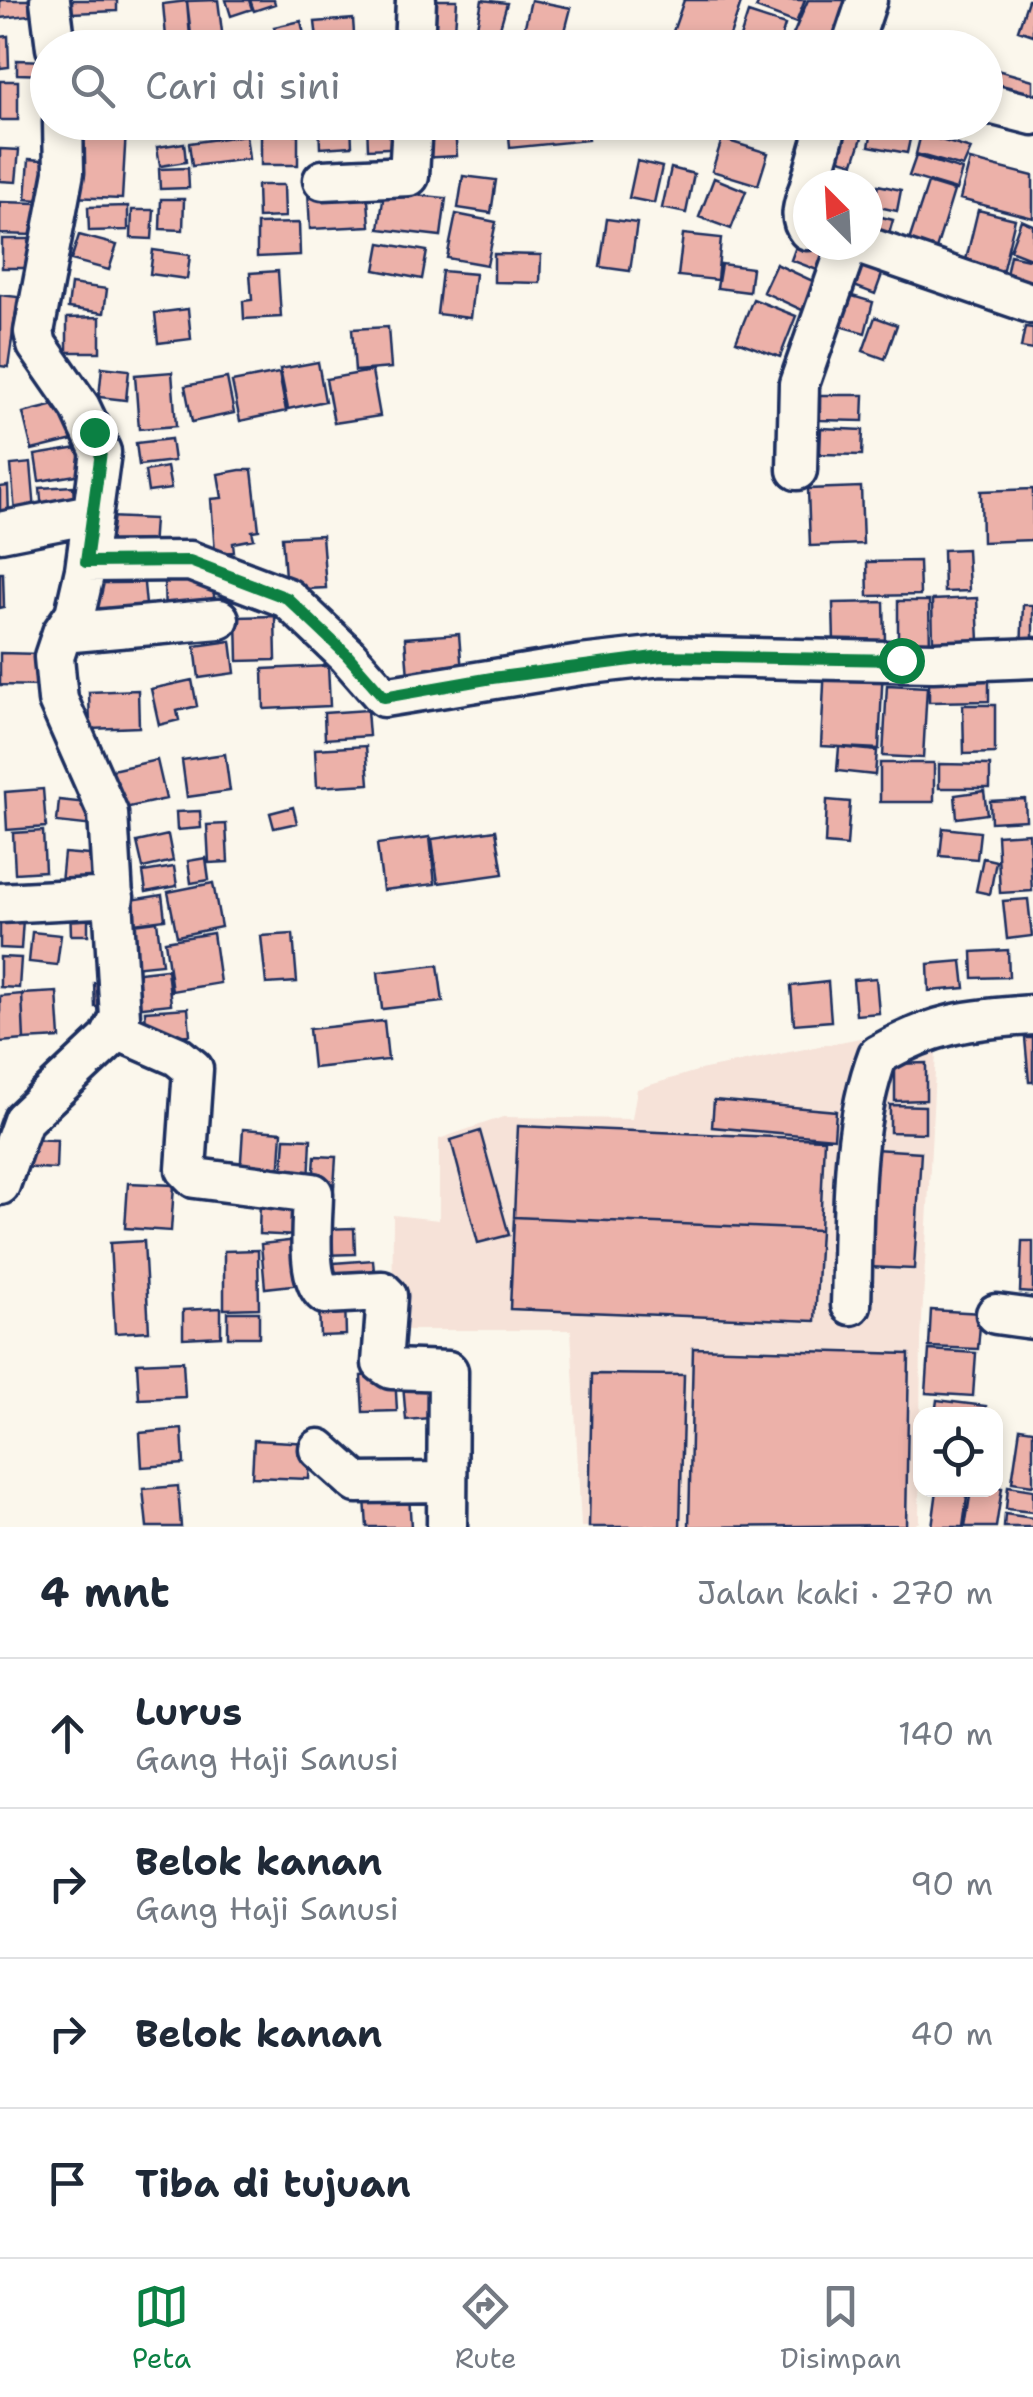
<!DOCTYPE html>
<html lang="id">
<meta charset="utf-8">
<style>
:root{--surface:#fff;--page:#f6f6f7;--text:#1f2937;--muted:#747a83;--line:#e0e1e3;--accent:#0b8043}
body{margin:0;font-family:"Shantell Sans",sans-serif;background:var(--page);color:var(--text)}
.controls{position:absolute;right:30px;bottom:30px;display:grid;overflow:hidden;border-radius:20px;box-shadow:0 5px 15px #0003}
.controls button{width:90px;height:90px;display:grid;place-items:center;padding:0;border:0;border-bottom:2px solid var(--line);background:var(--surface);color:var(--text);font:50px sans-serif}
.compass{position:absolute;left:793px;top:170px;width:90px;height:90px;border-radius:50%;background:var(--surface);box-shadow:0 5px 15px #0003;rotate:336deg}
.stop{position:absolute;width:30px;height:30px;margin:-22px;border:8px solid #0b8043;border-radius:50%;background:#fff}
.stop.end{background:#0b8043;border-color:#fff;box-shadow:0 2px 10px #0008}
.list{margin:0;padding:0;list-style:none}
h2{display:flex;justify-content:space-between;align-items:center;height:130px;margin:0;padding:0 40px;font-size:42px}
h2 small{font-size:32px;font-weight:400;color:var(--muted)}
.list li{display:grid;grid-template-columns:65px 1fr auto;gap:30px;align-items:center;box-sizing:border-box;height:150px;padding:0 40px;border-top:2px solid var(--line)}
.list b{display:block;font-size:38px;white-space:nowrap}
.list p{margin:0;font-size:32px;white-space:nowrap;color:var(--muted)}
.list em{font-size:32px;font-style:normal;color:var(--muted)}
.icon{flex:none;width:55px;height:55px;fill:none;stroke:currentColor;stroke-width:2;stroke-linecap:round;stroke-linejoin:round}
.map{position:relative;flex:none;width:1033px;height:1527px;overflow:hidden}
.search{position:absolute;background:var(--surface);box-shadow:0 5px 15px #0003;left:30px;right:30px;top:30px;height:110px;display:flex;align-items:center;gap:25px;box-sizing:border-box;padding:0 35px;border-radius:55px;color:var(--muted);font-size:38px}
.sheet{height:730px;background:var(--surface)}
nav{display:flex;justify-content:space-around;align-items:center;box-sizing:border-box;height:140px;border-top:2px solid var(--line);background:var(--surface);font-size:28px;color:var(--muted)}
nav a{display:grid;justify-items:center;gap:5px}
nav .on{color:var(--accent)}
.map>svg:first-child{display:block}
.built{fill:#f6e2d8}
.building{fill:#ecb1a9;stroke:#1b2f5e;stroke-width:2.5}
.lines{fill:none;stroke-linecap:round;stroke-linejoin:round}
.minor-casing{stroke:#1b2f5e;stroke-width:45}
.minor{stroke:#fbf7ec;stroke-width:38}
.route{stroke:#0b8043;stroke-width:12}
</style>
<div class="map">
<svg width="1033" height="1527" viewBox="0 0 1033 1527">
<rect width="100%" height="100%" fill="#fbf7ec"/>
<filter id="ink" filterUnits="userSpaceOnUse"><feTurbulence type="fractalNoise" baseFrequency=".01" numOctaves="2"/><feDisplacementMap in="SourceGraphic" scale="20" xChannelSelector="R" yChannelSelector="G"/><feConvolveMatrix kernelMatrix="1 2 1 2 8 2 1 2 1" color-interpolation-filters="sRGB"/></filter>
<g filter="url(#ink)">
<path class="built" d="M925,1025L975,1035L936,1052L921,1340L919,1522L911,1527H581L571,1330H392L393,1215L439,1220V1139L503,1117L632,1119L637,1089L700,1070Z"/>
<path class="building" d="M0,0H29L30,15L0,18Z
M72,0H117V11L72,13Z
M218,0L223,40L192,44L187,1Z
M226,0H249L252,9L231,16Z
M250,0H274L275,4L254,11Z
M431,0H457L455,31L429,30Z
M482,0L507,3L497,38L476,32Z
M531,0L571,8L563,39L524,30Z
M684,0H742L726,48H683L669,43Z
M760,0H805L796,23L756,8Z
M808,0H856L836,48H798L789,44Z
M1028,0H1033V35L1018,30Z
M187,1L191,48H167L163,4Z
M748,13L785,25L778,48H760L739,41Z
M353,19L355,48H318L315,22Z
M301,21L307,48H279L274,27Z
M517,33L561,42L560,48H514Z
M8,36L9,67L0,68V37Z
M104,36L156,37L155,48H103Z
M904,40L937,47L902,48Z
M17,60L48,61V75L17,74Z
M986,67L1033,80V103L986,89Z
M0,81H18V120H0Z
M157,122H181L180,133L156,130Z
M319,122H351L352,146L320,148Z
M367,122H407L408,147L368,149Z
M508,122H586L588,140L510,148Z
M768,122H807L802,135Z
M836,122H867L854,163L826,155Z
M874,122L913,125L907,153L869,146Z
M74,128L126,130L122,199L70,197Z
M455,128L457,156L419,158L417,131Z
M298,134V165H261V135Z
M921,134L971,149L963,167L916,154Z
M246,135L249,159L192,166L189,143Z
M722,139L768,153L758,185L712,171Z
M184,143L186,162L160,166L157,147Z
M0,149L19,150L16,182L0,181Z
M916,156L962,170L956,190L909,176Z
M29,159L55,161L52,201L26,199Z
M970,160L1033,176V218L960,199Z
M637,161L662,167L654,203L629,198Z
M188,168L189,188L160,189L159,169Z
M671,168L694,174L686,213L662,208Z
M837,170L868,183L867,185H831Z
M463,176L496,180L491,213L458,208Z
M714,178L746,191L731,229L699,217Z
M928,183L954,191L933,259L906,250Z
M257,185H284L285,217L258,218Z
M878,185L901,190L897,211L874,206Z
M367,187L370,226L310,229L308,190Z
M384,192L446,198L441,236L379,229Z
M161,199H184L183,230L160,229Z
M0,202L37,203L35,235L0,234Z
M128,206V230L89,231L88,207Z
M132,210H154L152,239L131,238Z
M978,210L1015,219L1001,277L964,268Z
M456,214L496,222L487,265L447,258Z
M870,214L893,220L887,241L868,236Z
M607,219L637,223L630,271L600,267Z
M1021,220L1033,225V259L1010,250Z
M299,223L300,255L257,257V224Z
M801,233L808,245H833L830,275L791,260Z
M683,234L721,238L717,280L678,276Z
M79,235L117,245L109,270L71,260Z
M2,239H38V268H2Z
M380,243L427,251L422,279L375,270Z
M153,250L190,255L187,279L150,274Z
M494,254L541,255L540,283L494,282Z
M851,254L885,266L875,294L841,281Z
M1010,255L1033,260V291L1004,285Z
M721,264L752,268L749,292L717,288Z
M776,264L828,288L815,316L763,292Z
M278,271L281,317L244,319L243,301L252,300L250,273Z
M442,271L475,274L470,318L437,314Z
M71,284L107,289L104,313L68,308Z
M842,293L873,302L865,333L833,324Z
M0,295L18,297L8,367L0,366Z
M753,299L796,316L780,357L736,341Z
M188,309L191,339L158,343L155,313Z
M100,317V352H67V318Z
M875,317L897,325L885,359L863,351Z
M388,327L391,368L355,371L352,329Z
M1025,327L1033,328V350L1021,348Z
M318,362L325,401L288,409L280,369Z
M102,367L129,370L126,400L99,397Z
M372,371L380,416L334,423L326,379Z
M172,372L176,426L139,429L135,375Z
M279,373L286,411L240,421L232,382Z
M227,378L234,413L192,422L185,386Z
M820,395H864L863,421L820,420Z
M63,403L73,440L32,450L23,413Z
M821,428L863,430L862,455L820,454Z
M171,439L174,461L139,465L136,443Z
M78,448L82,474L39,481L35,455Z
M31,463L35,511L15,513L11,465Z
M167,467L171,489L148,492L145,471Z
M240,470H252L259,530L252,531L254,539L233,543L234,552L215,553L211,499L222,498L218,474Z
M8,486L9,517H0V487Z
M73,486L75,510L42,512L40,488Z
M861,487L863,544L810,546L808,489Z
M1033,489V540L982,542L981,491Z
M107,517L154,519L152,549L105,547Z
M322,535L326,588L286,590L282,537Z
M967,549L969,591L944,592L943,550Z
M919,561L920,595L868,596L867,562Z
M0,573H3L4,607L0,608Z
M143,573L147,616L98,620L94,578Z
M213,576L215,616L165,619L164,578Z
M977,598L979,641L933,643L932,600Z
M898,601H929L930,650L898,651Z
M884,602L885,641L834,643L833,603Z
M1023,605H1033V649H1021Z
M275,616L276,660L238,661L237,617Z
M459,634L462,673L408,677L405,638Z
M231,641L235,673L199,678L195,646Z
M0,653L40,654L39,686L0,685Z
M825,664L883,667L879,749L821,746Z
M328,666L330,706L264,709L263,669Z
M989,667V701L929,702V668Z
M192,680L197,706L177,711L179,720L159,725L151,689Z
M887,685L927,687L923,758L883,756Z
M138,690L139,727L90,729L89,692Z
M963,705H995V753L964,754Z
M367,710L369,736L325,739L324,713Z
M366,746L369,784L317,787L315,749Z
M839,747L877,751L875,775L837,771Z
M225,754L230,791L187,797L182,760Z
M157,760L166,799L120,809L112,770Z
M880,763H934V802H880Z
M939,764L990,765V788H939Z
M43,789L46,827L7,830L5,792Z
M984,791L987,814L957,818L955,795Z
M1025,799L1026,820L991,822L990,801Z
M59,800L97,804L94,826L57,822Z
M827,800L850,802L847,846L825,844Z
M293,807L297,823L274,828L270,813Z
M200,811L201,828L177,830L176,812Z
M226,824L228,862L209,863L207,825Z
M943,828L980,832L977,859L940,856Z
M496,830L503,874L438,883L432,839Z
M43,831L45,871L15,873L13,833Z
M1029,833L1032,891L1000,893L997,835Z
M168,835L173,861L143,868L137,842Z
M430,837L435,884L383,890L377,844Z
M64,853L101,856L98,886L61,883Z
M206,858L209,880L191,883L188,861Z
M983,858L996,861L990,894L976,891Z
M174,867L177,886L146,892L143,872Z
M213,883L221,927L177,936L168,892Z
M162,895L165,919L134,923L131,900Z
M1028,899L1032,936L1007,939L1003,901Z
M70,903H88V935H71Z
M0,918L23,919L21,949L0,948Z
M157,921L162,964L123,968L118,926Z
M32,932L61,935L57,965L29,962Z
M213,933L220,983L172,991L165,941Z
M293,934L297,982L266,984L261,936Z
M1008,950L1009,977L973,978L972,952Z
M0,957L21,958L19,988L0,987Z
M962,961L965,988L929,991L928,964Z
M438,965L443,1002L382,1009L378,972Z
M167,969L171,1004L124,1009L121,974Z
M876,978L879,1013L856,1015L853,980Z
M828,982L831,1021L794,1024L791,986Z
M94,983H110V1006L95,1007Z
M57,992L60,1038L24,1040L22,994Z
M22,994L24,1040L0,1042V996Z
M188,1008L190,1035L147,1038L145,1011Z
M384,1021L388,1060L313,1068L309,1029Z
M1025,1038H1033V1082H1029Z
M926,1063V1100L895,1101V1064Z
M714,1100L836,1111L834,1138L712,1127Z
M890,1105L925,1106V1133L890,1132Z
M518,1126L824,1139L820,1230L514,1217Z
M243,1129L282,1132L279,1179L240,1176Z
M480,1131L509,1235L478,1243L451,1140Z
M285,1138L311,1139L309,1184L282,1183Z
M19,1139L57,1140L56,1169L18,1167Z
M874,1149L921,1152L914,1269L867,1267Z
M315,1156L336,1157L334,1188L313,1187Z
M128,1183L174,1185L171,1231L125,1228Z
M260,1200L299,1201L298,1236L259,1234Z
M514,1217L820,1230L815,1321L510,1309Z
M354,1228L355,1254L323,1255L322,1229Z
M298,1240L302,1284L265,1288L261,1244Z
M144,1241L149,1331L115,1333L110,1243Z
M1022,1241H1033V1293L1020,1292Z
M258,1250L259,1308L224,1309V1251Z
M373,1260L375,1284L335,1287L334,1263Z
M345,1299L346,1335L320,1336L319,1300Z
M221,1308V1336L183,1338V1310Z
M931,1310L981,1313L978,1349L929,1347Z
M228,1312H259V1337H228Z
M693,1348L909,1354L906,1525L689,1527Z
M929,1350L976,1353L973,1396L926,1393Z
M183,1361L185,1397L139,1399L137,1363Z
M439,1370L442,1417L406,1420L402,1373Z
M395,1374L397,1411L363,1412L361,1376Z
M592,1374L684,1375L680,1527H589Z
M937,1400L986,1406L985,1414H935Z
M1020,1428L1033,1430V1485L1012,1482Z
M182,1429L184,1464L142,1467L140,1433Z
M254,1440L310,1443L309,1479L252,1477Z
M178,1486L181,1527H147L143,1489Z
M1008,1486L1033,1490V1512L1006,1509Z
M996,1487L1002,1488L996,1527H965L971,1490Z
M937,1490H968L963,1527H932Z
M409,1494L411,1527H367L365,1498Z
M1005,1514L1033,1518V1527H1004Z"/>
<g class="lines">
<defs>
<path id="minor" d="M50,0L56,48
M414,48L416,0
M851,48L867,0
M986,103L1033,115
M323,180L409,176L412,122
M810,185L828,122
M808,191C804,205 798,218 808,230
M861,245L1033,304
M797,470L799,384L847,247L851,245
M0,532L91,514
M86,562L190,561L287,598L347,655L384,697L581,665L661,656L933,662L1033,658
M62,633L219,619
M0,903L114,897
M115,1029L177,1056L193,1069L186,1169L195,1178L313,1193C313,1218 305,1279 325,1294L382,1291L387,1296L382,1363L391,1369L448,1371L447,1527
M0,1185L23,1120L109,1039L120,1017L108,813L58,700L54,657L62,633L75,614L85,570L101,452L80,407L37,345L34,332L64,172L63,122
M851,1305C854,1223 849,1132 878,1055C934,1023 970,1019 1033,1015
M996,1314L1033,1319
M319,1449L357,1483L447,1482"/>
</defs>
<use href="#minor" class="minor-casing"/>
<use href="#minor" class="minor"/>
</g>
</g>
<g class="lines" filter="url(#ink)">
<path class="route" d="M94,432L101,452L86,562L190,561L287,598L347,655L384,697L492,678L662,656L901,660"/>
</g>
</svg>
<div class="controls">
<button><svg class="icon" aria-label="locate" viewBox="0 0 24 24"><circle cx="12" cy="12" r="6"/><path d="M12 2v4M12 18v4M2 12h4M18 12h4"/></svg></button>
</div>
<svg class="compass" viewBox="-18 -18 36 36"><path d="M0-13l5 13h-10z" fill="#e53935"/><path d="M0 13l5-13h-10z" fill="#747a83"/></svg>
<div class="stop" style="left:901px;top:660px"></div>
<div class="stop end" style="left:94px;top:432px"></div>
<div class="search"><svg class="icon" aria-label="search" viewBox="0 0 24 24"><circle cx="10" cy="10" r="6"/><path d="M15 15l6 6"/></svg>Cari di sini</div>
</div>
<section class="sheet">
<h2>4 mnt<small>Jalan kaki · 270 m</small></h2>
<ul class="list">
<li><svg class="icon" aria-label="ahead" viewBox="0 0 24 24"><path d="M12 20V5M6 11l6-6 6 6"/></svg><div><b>Lurus</b><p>Gang Haji Sanusi</p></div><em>140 m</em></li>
<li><svg class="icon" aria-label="right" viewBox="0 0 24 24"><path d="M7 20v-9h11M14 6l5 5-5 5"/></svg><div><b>Belok kanan</b><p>Gang Haji Sanusi</p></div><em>90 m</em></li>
<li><svg class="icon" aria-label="right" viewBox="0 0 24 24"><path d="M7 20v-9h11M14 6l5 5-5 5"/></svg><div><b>Belok kanan</b></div><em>40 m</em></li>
<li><svg class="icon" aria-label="arrive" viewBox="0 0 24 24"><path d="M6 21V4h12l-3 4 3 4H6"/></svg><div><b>Tiba di tujuan</b></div></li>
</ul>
</section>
<nav>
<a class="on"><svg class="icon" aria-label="map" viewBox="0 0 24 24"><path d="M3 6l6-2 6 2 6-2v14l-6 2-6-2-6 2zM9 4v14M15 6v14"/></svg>Peta</a>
<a><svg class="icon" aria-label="directions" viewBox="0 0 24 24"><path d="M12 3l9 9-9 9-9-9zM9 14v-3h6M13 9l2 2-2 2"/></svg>Rute</a>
<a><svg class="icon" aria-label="saved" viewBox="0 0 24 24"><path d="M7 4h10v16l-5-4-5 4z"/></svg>Disimpan</a>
</nav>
